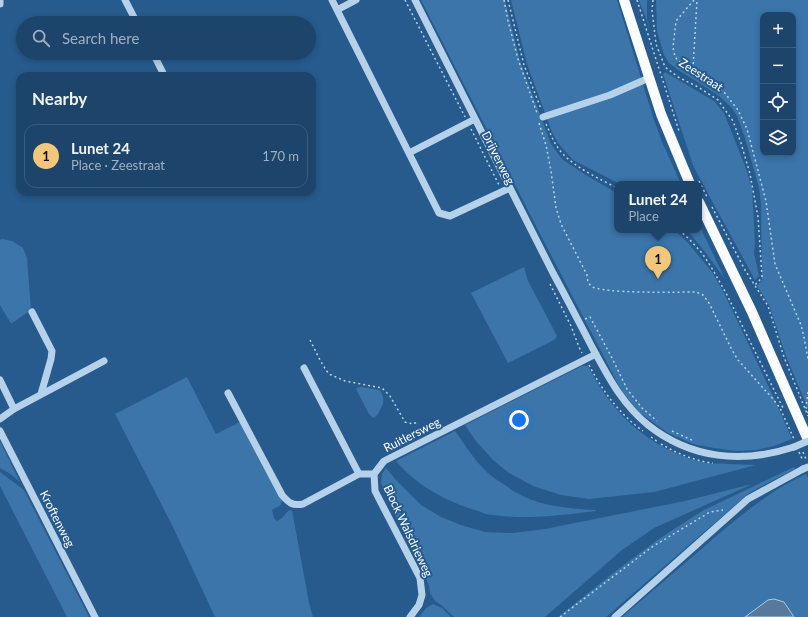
<!DOCTYPE html>
<meta charset="utf-8">
<style>
:root{--surface:#1d446a;--page:#254b70;--text:#f1f3f6;--muted:#a0b0c1;--line:#3b5c7e;--accent:#f3c77b}
body{margin:0;font-family:Lato,sans-serif;background:var(--page);color:var(--text)}
.controls{position:absolute;right:12px;top:12px;display:grid;overflow:hidden;border-radius:8px;box-shadow:0 2px 6px #0003}
.controls button{width:36px;height:36px;display:grid;place-items:center;padding:0;border:0;border-bottom:1px solid var(--line);background:var(--surface);color:var(--text);font:20px sans-serif}
.you{position:absolute;left:519px;top:420px;width:14px;height:14px;margin:-10px;border:3px solid #fff;border-radius:50%;background:#1a73e8;box-shadow:0 0 0 6px #1a73e833}
.badge{display:grid;place-items:center;width:26px;height:26px;border-radius:50%;background:var(--accent);color:#111;font-size:13px;font-weight:700}
.pin{position:absolute;translate:-50% -33px;filter:drop-shadow(0 1px 2px #0008)}
.pin::after{content:'';position:absolute;top:21px;width:14px;height:12px;background:inherit;clip-path:polygon(0 0,100% 0,50% 100%)}
.popup{position:absolute;left:614px;top:181px;width:88px;height:52px;box-sizing:border-box;display:grid;place-content:center;border-radius:8px;background:var(--surface);filter:drop-shadow(0 1px 3px #0005);font-size:13px;white-space:nowrap;color:var(--muted)}
.popup b{font-size:15px;color:var(--text)}
.popup::after{content:'';position:absolute;left:50%;top:100%;margin-left:-8px;border:8px solid transparent;border-top-color:var(--surface)}
.list{margin:0;padding:0;list-style:none}
h2{display:flex;justify-content:space-between;align-items:center;height:52px;margin:0;padding:0 16px;font-size:17px}
h2 small{font-size:13px;font-weight:400;color:var(--muted)}
.list li{display:grid;grid-template-columns:26px 1fr auto;gap:12px;align-items:center;box-sizing:border-box;height:64px;margin:0 8px 8px;padding:0 8px;border:1px solid var(--line);border-radius:12px}
.list b{display:block;font-size:15px;white-space:nowrap}
.list p{margin:0;font-size:13px;white-space:nowrap;color:var(--muted)}
.list em{font-size:13px;font-style:normal;color:var(--muted)}
.icon{flex:none;width:22px;height:22px;fill:none;stroke:currentColor;stroke-width:2;stroke-linecap:round;stroke-linejoin:round}
.map{position:relative;flex:none;width:808px;height:617px;overflow:hidden}
.search{position:absolute;background:var(--surface);box-shadow:0 2px 6px #0003;left:16px;top:16px;width:300px;height:44px;display:flex;align-items:center;gap:10px;box-sizing:border-box;padding:0 14px;border-radius:22px;color:var(--muted);font-size:15px}
.panel{position:absolute;background:var(--surface);box-shadow:0 2px 6px #0003;left:16px;top:72px;width:300px;height:124px;border-radius:12px}
.map>svg:first-child{display:block}
.green{fill:#3b75a9;fill-rule:evenodd}
.water{fill:#577a9c;stroke:#aacdeb}
.lines{fill:none;stroke-linecap:round;stroke-linejoin:round}
.path{stroke:#b6d2ea;stroke-width:1.5;stroke-dasharray:2 3;stroke-linecap:butt}
.minor{stroke:#b6d2ea;stroke-width:7}
.major{stroke:#fafcff;stroke-width:10}
.minor-bridge{stroke:#b6d2ea;stroke-width:7}
.labels{text-anchor:middle;stroke-width:4;stroke-linejoin:round;paint-order:stroke}
.street-label{font-size:12px;fill:#fff;stroke:#275b8d}
</style>
<div class="map">
<svg width="808" height="617" viewBox="0 0 808 617">
<rect width="100%" height="100%" fill="#275b8d"/>
<path class="green" d="M421,0H505L520,61L544,125L551,144L562,159L584,174L617,193V230H675L688,243L712,272L723,291L774,398L792,439L774,446L756,450L736,451L714,448L693,444L668,433L640,413L623,394L602,353L539,232Z
M511,0H617L653,117L662,142L681,184H620L573,160L558,143L552,132L527,64Z
M639,0H647V20L653,37Z
M656,0H808V409L786,356L769,305L757,286L762,280L761,204L759,188L745,138L737,116L731,107L719,96L693,79L678,70L669,63L664,55L657,31ZM763,15H793V153H763Z
M665,72L714,101L724,113L745,166L752,188L755,243L754,253L759,276L755,280L699,177L693,165L663,74Z
M699,224L702,231L725,279L702,248L687,230H699Z
M2,239L12,241L23,248L27,258L31,310L12,323L10,322L0,305V240Z
M524,267L528,281L557,336L555,339L550,342L508,363L471,293Z
M582,366H588C595,379 603,393 613,405C635,433 671,456 707,463C714,464 721,463 728,464C738,464 747,465 756,465L654,492L589,499L561,495L533,486L509,473L493,460L475,440L465,425Z
M187,377L216,434L242,421L282,500L281,505L272,510L274,518L277,521L282,518L288,511L292,510L309,603L313,617H215L172,525L115,414Z
M361,387L380,390C384,398 385,402 380,410C378,414 377,416 373,418L369,414L357,391L356,388Z
M455,431C464,443 472,457 483,468C489,475 497,480 505,485C513,491 522,496 532,500C552,507 575,509 596,510V511C562,515 527,520 493,515C488,515 483,513 478,511C447,502 417,486 396,461Z
M0,441L18,478L20,482L9,473L0,468Z
M794,467L795,469L760,487L748,494L606,617H558L612,574L656,541L674,529L704,510Z
M386,468L396,480L421,505L441,517L461,525L485,532L513,533L545,529L685,501L752,484L748,486L654,528L622,550L545,617H454L441,605L435,601L430,593L429,586L424,572L397,519L386,495L381,483L382,474Z
M0,472L24,490L89,617H67L0,486Z
M806,474L808,478V617H794L785,602L774,599L768,600L745,617H622C650,593 678,569 706,545C737,518 769,491 806,474Z
M433,604L442,608L451,617H419L426,608Z"/>
<path class="water" d="M774,599L784,602L794,617H745L768,600Z"/>
<g class="lines">
<path class="path" d="M405,0L465,117
M504,0L508,21L518,59L537,113
M508,0L524,65L541,109
M637,0L679,131
M653,0L652,10L656,44L665,67L678,77L698,87L718,100L733,121L741,143L750,174L758,217L762,277L759,281L754,286
M694,0L676,21L673,47L675,57L681,63L694,70L705,80L724,92L738,110L747,129L766,201L775,264L801,325L804,337L808,359
M693,69L697,0
M539,123L546,145L551,171L556,208L561,224L587,275C587,279 588,283 591,286C600,294 680,292 696,292L703,295L709,303L732,350L738,360L773,399L780,408L794,439
M546,124C551,135 555,146 563,154C576,168 600,179 617,188
M471,129L499,185
M699,181L707,197
M712,207L745,270L768,306L784,357L808,416
M679,230L689,239L702,253L713,270L727,295L784,410
M550,284L571,326L579,347L582,353
M585,319L590,317L612,358L627,389L642,408L657,421
M310,340L320,360L326,370L329,374L345,381L382,388L390,396L405,422C410,424 413,424 418,422
M589,365C602,390 619,414 643,431
M808,392L806,407L808,413
M672,431L694,441
M651,437L658,442
M661,444C676,453 695,461 713,463
M799,452L803,461
M803,452L806,459
M560,617L652,547L710,512L723,510"/>
<path class="minor" d="M125,0L137,23
M332,0L439,213L450,216L510,188
M415,0C461,91 507,182 553,273C566,297 579,322 592,347C608,376 621,403 648,425C691,459 742,464 794,447
M0,4V0
M337,10L356,0
M153,53L163,73
M543,117L610,95L649,78
M409,153L475,119
M32,312L52,351L51,359L41,394
M304,368L359,474
M0,380L14,409
M228,393L282,495C289,503 292,506 303,504L359,474H374L384,461L596,354
M0,419L14,409L104,361
M0,431L95,617
M374,474L375,491L420,578L422,595L419,605L410,617
M615,617L748,499L803,469"/>
<path class="major" d="M624,0L661,114L690,184
M699,202L752,312L808,440"/>
<path class="minor-bridge" d="M794,447L808,441
M803,469L808,467"/>
</g>
<g class="labels">
<g class="street-label">
<text transform="translate(701 75) rotate(33)" y="4">Zeestraat</text>
<text transform="translate(498 158) rotate(63)" y="4">Drijverweg</text>
<text transform="translate(412 435) rotate(-27)" y="4">Ruitlersweg</text>
<text transform="translate(57 519) rotate(63)" y="4">Kroftenweg</text>
<text transform="translate(408 531) rotate(65)" y="4">Block Walsdrieweg</text>
</g>
</g>
</svg>
<div class="controls">
<button>+</button>
<button>−</button>
<button><svg class="icon" aria-label="locate" viewBox="0 0 24 24"><circle cx="12" cy="12" r="6"/><path d="M12 2v4M12 18v4M2 12h4M18 12h4"/></svg></button>
<button><svg class="icon" aria-label="layers" viewBox="0 0 24 24"><path d="M12 4l9 5-9 5-9-5zM3 14l9 5 9-5"/></svg></button>
</div>
<div class="you"></div>
<div class="pin badge" style="left:658px;top:279px">1</div>
<div class="popup"><b>Lunet 24</b>Place</div>
<div class="search"><svg class="icon" aria-label="search" viewBox="0 0 24 24"><circle cx="10" cy="10" r="6"/><path d="M15 15l6 6"/></svg>Search here</div>
<section class="panel">
<h2>Nearby<small></small></h2>
<ul class="list">
<li><span class="badge">1</span><div><b>Lunet 24</b><p>Place · Zeestraat</p></div><em>170 m</em></li>
</ul>
</section>
</div>
